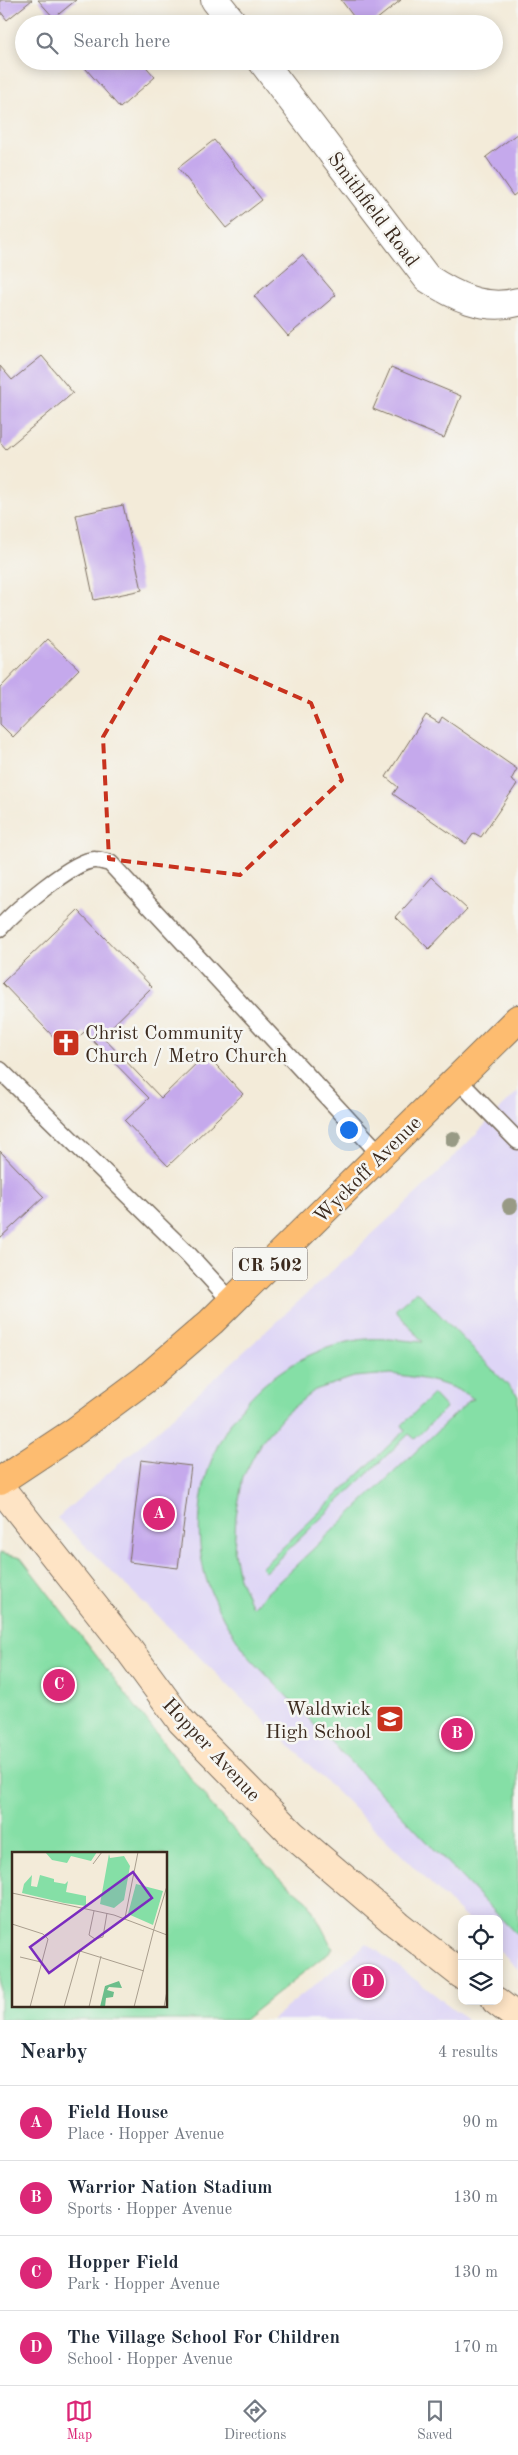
<!DOCTYPE html>
<meta charset="utf-8">
<style>
:root{--surface:#fff;--page:#f2f2f3;--text:#1f2937;--muted:#747a83;--line:#e0e1e3;--accent:#db2777}
body{margin:0;font-family:"Old Standard TT",serif;background:var(--page);color:var(--text)}
.controls{position:absolute;right:15px;bottom:15px;display:grid;overflow:hidden;border-radius:10px;box-shadow:0 2px 12px #0003}
.controls button{width:45px;height:45px;display:grid;place-items:center;padding:0;border:0;border-bottom:1px solid var(--line);background:var(--surface);color:var(--text);font:25px sans-serif}
.you{position:absolute;left:348px;top:1129px;width:18px;height:18px;margin:-12px;border:4px solid #fff;border-radius:50%;background:#1a73e8;box-shadow:0 0 0 8px #1a73e833}
.badge{display:grid;place-items:center;width:32px;height:32px;border-radius:50%;background:var(--accent);color:#fff;font-size:16px;font-weight:700}
.pin{position:absolute;translate:-50% -50%;border:2px solid #fff;box-shadow:0 1px 5px #0006}
.list{margin:0;padding:0;list-style:none}
h2{display:flex;justify-content:space-between;align-items:center;height:65px;margin:0;padding:0 20px;font-size:21px}
h2 small{font-size:16px;font-weight:400;color:var(--muted)}
.list li{display:grid;grid-template-columns:32px 1fr auto;gap:15px;align-items:center;box-sizing:border-box;height:75px;padding:0 20px;border-top:1px solid var(--line)}
.list b{display:block;font-size:19px;white-space:nowrap}
.list p{margin:0;font-size:16px;white-space:nowrap;color:var(--muted)}
.list em{font-size:16px;font-style:normal;color:var(--muted)}
.icon{flex:none;width:28px;height:28px;fill:none;stroke:currentColor;stroke-width:2;stroke-linecap:round;stroke-linejoin:round}
.map{position:relative;flex:none;width:518px;height:2020px;overflow:hidden}
.search{position:absolute;background:var(--surface);box-shadow:0 2px 12px #0003;left:15px;right:15px;top:15px;height:55px;display:flex;align-items:center;gap:12px;box-sizing:border-box;padding:0 18px;border-radius:28px;color:var(--muted);font-size:19px}
.sheet{height:365px;background:var(--surface)}
nav{display:flex;justify-content:space-around;align-items:center;box-sizing:border-box;height:70px;border-top:1px solid var(--line);background:var(--surface);font-size:14px;color:var(--muted)}
nav a{display:grid;justify-items:center;gap:2px}
nav .on{color:var(--accent)}
.map>svg:first-child{display:block}
.built{fill:#ded5f6}
.park{fill:#85dfa6;stroke:#608462;fill-rule:evenodd}
.building{fill:#c5a9ec}
.lines{fill:none;stroke-linecap:round;stroke-linejoin:round}
.lane-casing{stroke:#7b6e5f;stroke-width:19}
.street-casing{stroke:#7b6e5f;stroke-width:30}
.secondary-casing{stroke:#7b6e5f;stroke-width:30}
.primary-casing{stroke:#7b6e5f;stroke-width:30}
.lane{stroke:#fff;stroke-width:16}
.street{stroke:#fff;stroke-width:28}
.secondary{stroke:#fee4c5;stroke-width:28}
.primary{stroke:#fdbc6f;stroke-width:28}
.tree{fill:#989a85}
.marked{fill:none;stroke:#c8321e;stroke-width:4;stroke-dasharray:10 6;stroke-linejoin:round}
.labels{text-anchor:middle;stroke-width:5;stroke-linejoin:round;paint-order:stroke}
.shield{fill:#f6f6f2;stroke:#73675e;stroke-width:1}
.shield-label{font-size:19px;font-weight:bold;fill:#3b2a1e}
.street-label{font-size:20px;fill:#3b2a1e;stroke:#f6f6f2}
.poi-label{font-size:20px;fill:#3b2a1e;stroke:#f6f6f2;text-anchor:start}
.inset-road{fill:none;stroke:#a99e8e;stroke-width:1}
.view{fill:#7b2cbf;fill-opacity:0.15;stroke:#7b2cbf;stroke-width:2.5}
.inset-edge{fill:none;stroke:#3b2a1e;stroke-width:2.5}
</style>
<div class="map">
<svg width="518" height="2020" viewBox="0 0 518 2020">
<rect width="100%" height="100%" fill="#f6f6f2"/>
<filter id="ink" filterUnits="userSpaceOnUse"><feTurbulence type="fractalNoise" baseFrequency=".02" numOctaves="2"/><feDisplacementMap in="SourceGraphic" scale="10" xChannelSelector="R" yChannelSelector="G"/><feConvolveMatrix kernelMatrix="1 2 1 2 8 2 1 2 1" color-interpolation-filters="sRGB"/></filter>
<filter id="wash" filterUnits="userSpaceOnUse"><feTurbulence type="fractalNoise" baseFrequency=".0096" numOctaves="4" result="noise"/><feDisplacementMap in="SourceGraphic" scale="20" xChannelSelector="R" yChannelSelector="G"/><feGaussianBlur stdDeviation="1.12" result="paint"/><feColorMatrix in="noise" values="0 0 0 0 0 0 0 0 0 0 0 0 0 0 0 0 0 1.4 0 .05"/><feComposite in="paint" operator="in"/></filter>
<g filter="url(#wash)">
<rect width="100%" height="100%" fill="#f3ebd9"/>
<path class="built" d="M518,1091V1969L499,1951V1919H467L57,1518L168,1421L428,1183Z
M367,1943L468,2020H271Z"/>
<path class="park" d="M417,1291L518,1396V1936L251,1659C228,1629 206,1594 201,1555C188,1453 251,1363 352,1341C376,1336 399,1340 423,1342L395,1310ZM391,1374C420,1378 449,1382 474,1399L470,1400L252,1607L239,1578L234,1552L236,1516L243,1477L261,1442L285,1414L315,1390L354,1377Z
M433,1394L446,1408L415,1439L409,1434L265,1572L261,1568L405,1430L402,1425Z
M0,1553L21,1558L216,1811L278,1876L308,1901L333,1949L244,2020H0ZM14,1854H166V2006H14Z"/>
<g id="blocks">
<path class="building" d="M0,0H32L7,20L0,11Z
M38,0H76L54,18Z
M341,0H401L371,24H359Z
M79,61H141L155,77L120,108Z
M518,133V192L513,196L486,157Z
M214,140L262,200L226,228L178,168Z
M302,255L336,295L288,336L254,296Z
M42,356L73,393L6,449L0,442V366L12,380Z
M391,367L461,396L444,438L373,409Z
M123,505L142,590L94,600L76,515Z
M47,639L79,669L13,737L0,724V688Z
M426,715L439,723L442,717L517,769L511,780L517,784L481,837L474,833L466,844L393,794L398,787L386,777Z
M432,877L467,909L429,949L396,917Z
M78,910L152,987L102,1036L161,1098L206,1054L243,1094L168,1166L125,1121L149,1098L84,1032L66,1050L2,983Z
M0,1151L44,1197L0,1238Z
M141,1460L191,1466L178,1568L129,1562Z"/>
</g>
</g>
<g filter="url(#ink)">
<use href="#blocks" fill-opacity="0" stroke="#7b6e5f" stroke-width="1"/>
<g class="lines">
<defs>
<path id="lane" d="M0,928C14,912 74,859 95,860C100,860 105,862 110,863L381,1155
M0,1070L188,1254L232,1302
M457,1079L518,1141"/>
<path id="street" d="M215,0L234,24
M262,61L427,278C454,296 484,311 518,302"/>
<path id="secondary" d="M0,1487L129,1650L181,1721L293,1835L397,1924L462,1975
M496,2001L518,2018"/>
<path id="primary" d="M0,1481L74,1432L144,1380L211,1322L518,1019"/>
</defs>
<use href="#lane" class="lane-casing"/>
<use href="#street" class="street-casing"/>
<use href="#secondary" class="secondary-casing"/>
<use href="#primary" class="primary-casing"/>
<use href="#lane" class="lane"/>
<use href="#street" class="street"/>
<use href="#secondary" class="secondary"/>
<use href="#primary" class="primary"/>
</g>
<g class="tree">
<circle cx="453" cy="1139" r="8"/>
<circle cx="510" cy="1206" r="8"/>
</g>
</g>
<path class="marked" d="M161,637L311,703L342,780L240,875L109,859L103,737Z"/>
<defs>
<symbol id="church-square" viewBox="-11 -11 22 22"><rect x="-9" y="-9" width="18" height="18" rx="4" fill="#c8321e" stroke="#f6f6f2"/><path d="M-1.2-6h2.4v3.5h3.3v2.4h-3.3V6h-2.4V-.1h-3.3v-2.4h3.3Z" fill="#fff"/></symbol>
<symbol id="school-square" viewBox="-11 -11 22 22"><rect x="-9" y="-9" width="18" height="18" rx="4" fill="#c8321e" stroke="#f6f6f2"/><path d="M0-5L7-2L0 1L-7-2ZM-4 1L0 2.5L4 1V4Q0 6-4 4Z" fill="#fff"/></symbol>
</defs>
<g fill-rule="evenodd">
<use href="#church-square" x="50" y="1027" width="32" height="32"/>
<use href="#school-square" x="374" y="1703" width="32" height="32"/>
</g>
<g class="labels">
<rect class="shield" x="232.5" y="1247.5" width="75" height="33" rx="4"/>
<g class="shield-label">
<text x="270" y="1271">CR 502</text>
</g>
<g class="street-label">
<text transform="translate(374 209) rotate(53)" y="7">Smithfield Road</text>
<text transform="translate(367 1169) rotate(-45)" y="7">Wyckoff Avenue</text>
<text transform="translate(212 1749) rotate(47)" y="7">Hopper Avenue</text>
</g>
<g class="poi-label">
<text x="85" y="1039">Christ Community<tspan x="85" dy="23">Church / Metro Church</tspan></text>
<text x="371" y="1715" text-anchor="end">Waldwick<tspan x="371" dy="23">High School</tspan></text>
</g>
</g>
<g transform="translate(12 1852)">
<rect width="155" height="155" fill="#f3ebd9"/>
<path d="M20,23L19,34L25,35L28,23L42,27V30L53,32L56,29L54,40L74,44V54L52,51L54,41L52,51L10,41L12,32Z" fill="#85dfa6"/>
<path d="M107,129L110,136L97,135L95,138L102,140L101,145L94,146L93,155H88L93,134Z" fill="#6cbe8b"/>
<path d="M33,0H85L79,9L59,4L55,11L40,8ZM97,2L98,6L112,4L118,14L112,48L102,56L88,52ZM124,32L151,39L141,73L116,62Z" fill="#85dfa6"/>
<path class="inset-road" d="M81,12L90,0M0,41L102,63L155,83M82,59L77,83L83,87L91,85L95,61M113,66L126,0M0,72L31,82L36,87L18,155M142,77L155,34M8,105L29,110M52,155L68,99L132,119M77,155L89,104M122,155L142,77M152,155L155,139"/>
<path class="view" d="M121,20L140,46L37,121L18,95Z"/>
<rect width="155" height="155" class="inset-edge"/>
</g>
</svg>
<div class="controls">
<button><svg class="icon" aria-label="locate" viewBox="0 0 24 24"><circle cx="12" cy="12" r="6"/><path d="M12 2v4M12 18v4M2 12h4M18 12h4"/></svg></button>
<button><svg class="icon" aria-label="layers" viewBox="0 0 24 24"><path d="M12 4l9 5-9 5-9-5zM3 14l9 5 9-5"/></svg></button>
</div>
<div class="you"></div>
<div class="pin badge" style="left:159px;top:1514px">A</div>
<div class="pin badge" style="left:457px;top:1734px">B</div>
<div class="pin badge" style="left:59px;top:1685px">C</div>
<div class="pin badge" style="left:368px;top:1982px">D</div>
<div class="search"><svg class="icon" aria-label="search" viewBox="0 0 24 24"><circle cx="10" cy="10" r="6"/><path d="M15 15l6 6"/></svg>Search here</div>
</div>
<section class="sheet">
<h2>Nearby<small>4 results</small></h2>
<ul class="list">
<li><span class="badge">A</span><div><b>Field House</b><p>Place · Hopper Avenue</p></div><em>90 m</em></li>
<li><span class="badge">B</span><div><b>Warrior Nation Stadium</b><p>Sports · Hopper Avenue</p></div><em>130 m</em></li>
<li><span class="badge">C</span><div><b>Hopper Field</b><p>Park · Hopper Avenue</p></div><em>130 m</em></li>
<li><span class="badge">D</span><div><b>The Village School For Children</b><p>School · Hopper Avenue</p></div><em>170 m</em></li>
</ul>
</section>
<nav>
<a class="on"><svg class="icon" aria-label="map" viewBox="0 0 24 24"><path d="M3 6l6-2 6 2 6-2v14l-6 2-6-2-6 2zM9 4v14M15 6v14"/></svg>Map</a>
<a><svg class="icon" aria-label="directions" viewBox="0 0 24 24"><path d="M12 3l9 9-9 9-9-9zM9 14v-3h6M13 9l2 2-2 2"/></svg>Directions</a>
<a><svg class="icon" aria-label="saved" viewBox="0 0 24 24"><path d="M7 4h10v16l-5-4-5 4z"/></svg>Saved</a>
</nav>
